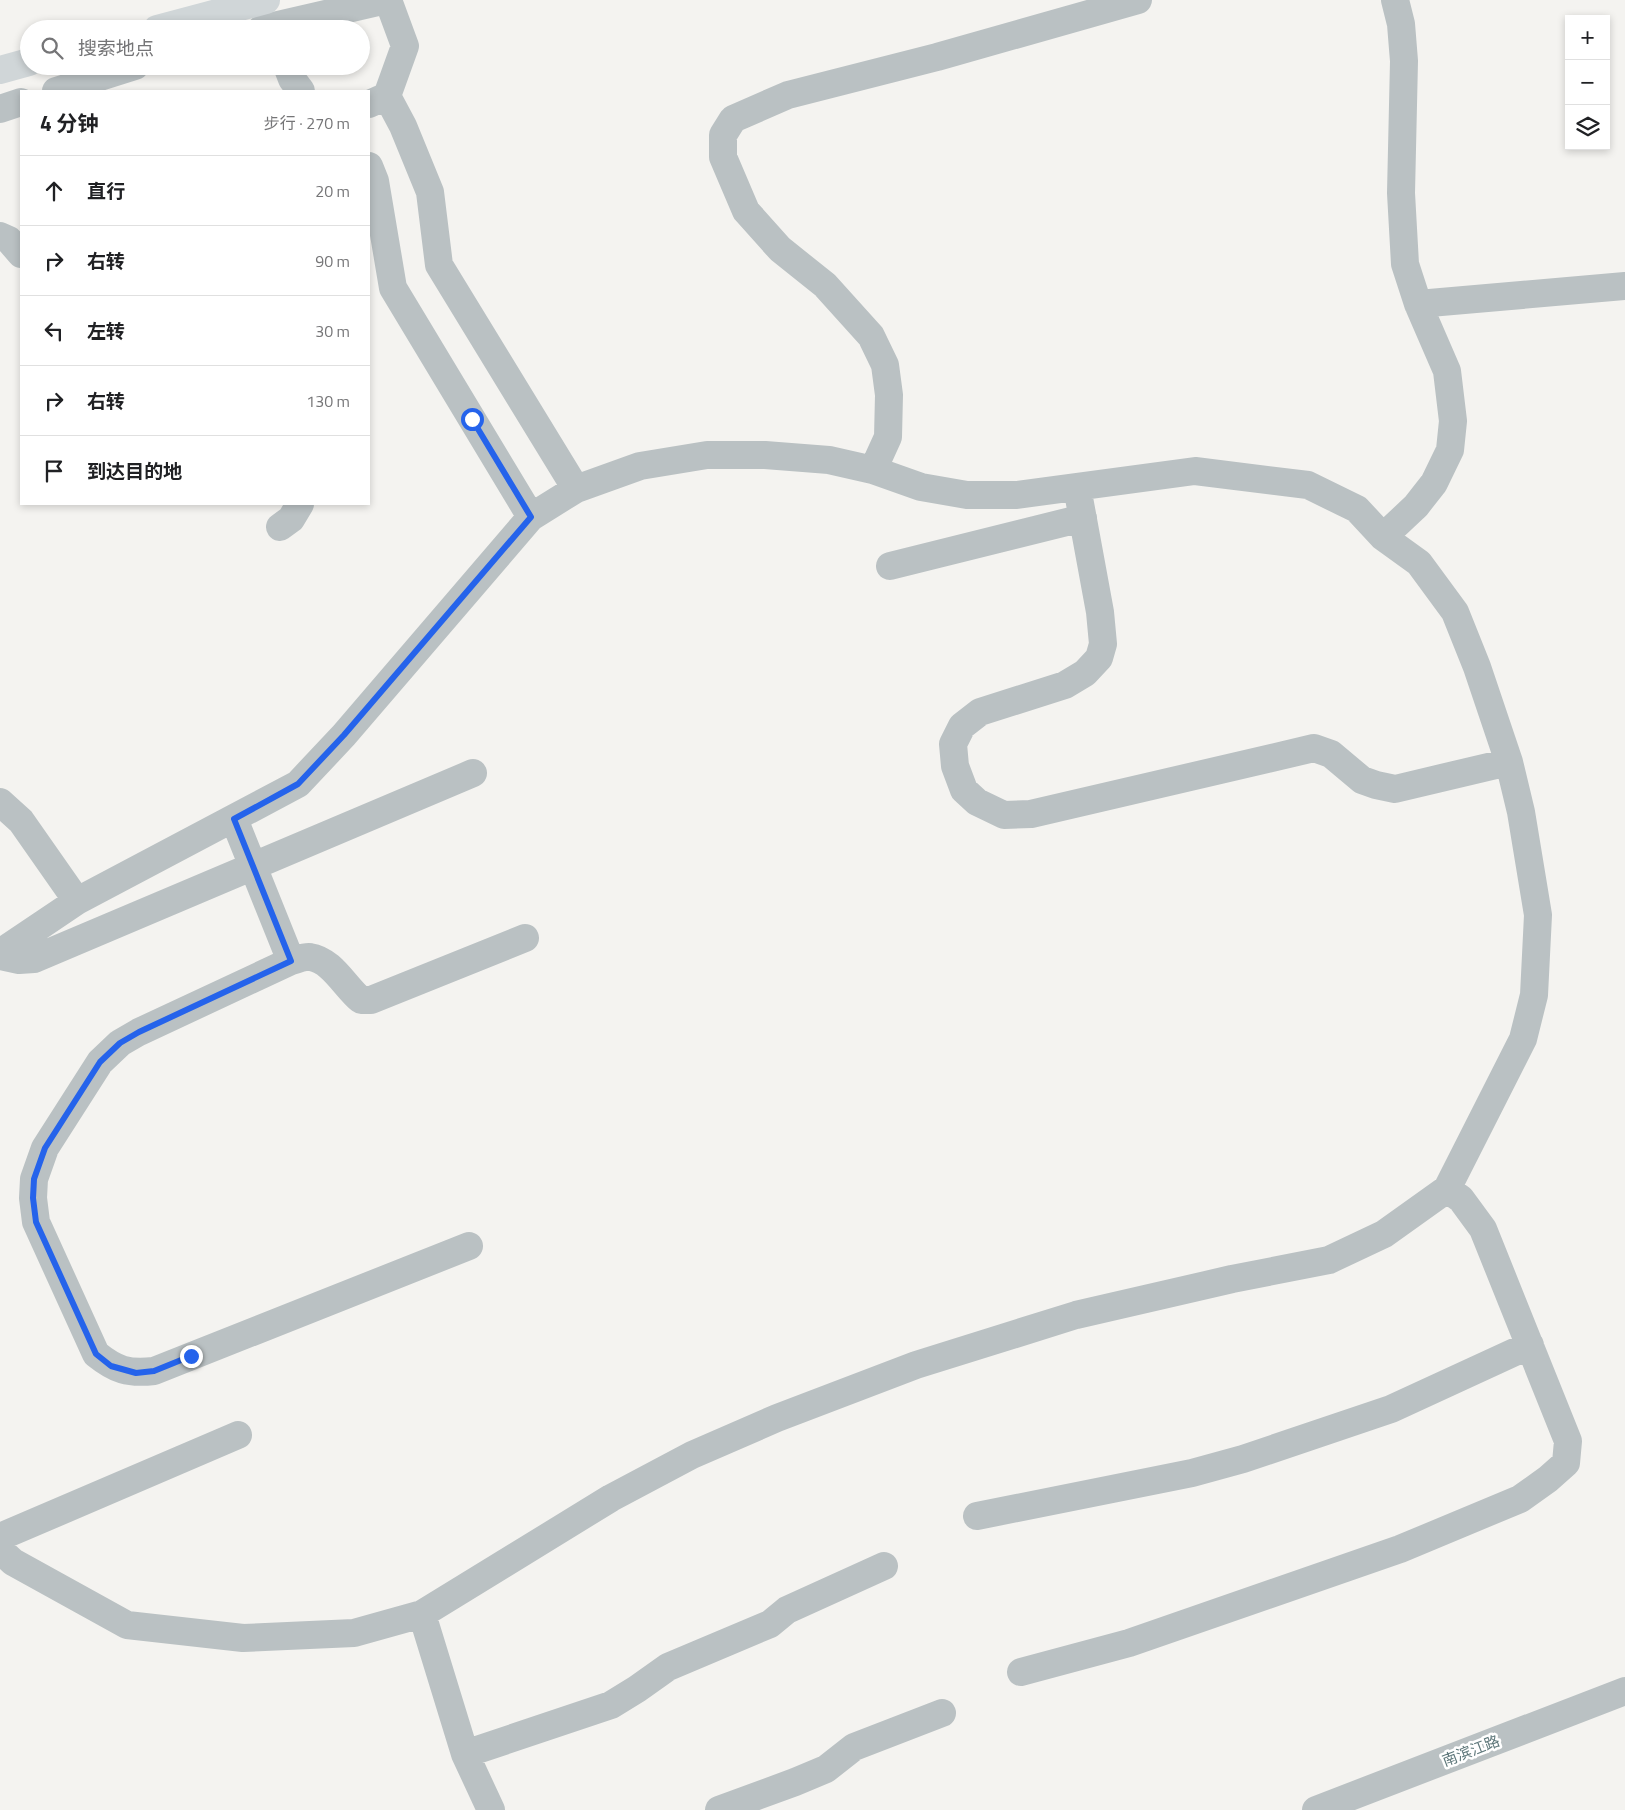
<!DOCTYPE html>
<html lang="zh">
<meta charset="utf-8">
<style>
:root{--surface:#fff;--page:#f2f2f2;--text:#202124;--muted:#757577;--line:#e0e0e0}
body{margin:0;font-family:"Titillium Web","Noto Sans SC",sans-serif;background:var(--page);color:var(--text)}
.controls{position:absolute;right:15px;top:15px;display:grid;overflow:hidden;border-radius:0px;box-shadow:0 2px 8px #0003}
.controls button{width:45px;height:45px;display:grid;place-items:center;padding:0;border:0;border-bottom:1px solid var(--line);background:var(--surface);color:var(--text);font:25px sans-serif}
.stop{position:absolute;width:15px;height:15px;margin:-11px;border:4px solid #2563eb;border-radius:50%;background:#fff}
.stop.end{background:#2563eb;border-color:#fff;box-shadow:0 1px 5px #0008}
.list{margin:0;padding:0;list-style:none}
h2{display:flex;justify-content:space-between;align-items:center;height:65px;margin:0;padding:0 20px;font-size:21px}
h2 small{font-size:16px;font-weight:400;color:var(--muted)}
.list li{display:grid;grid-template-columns:32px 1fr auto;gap:15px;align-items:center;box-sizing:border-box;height:70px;padding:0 20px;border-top:1px solid var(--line)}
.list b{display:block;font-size:19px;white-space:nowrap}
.list em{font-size:16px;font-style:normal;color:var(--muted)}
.icon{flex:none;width:28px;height:28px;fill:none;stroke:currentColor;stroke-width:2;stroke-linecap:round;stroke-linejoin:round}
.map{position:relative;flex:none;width:1625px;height:1810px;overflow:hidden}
.search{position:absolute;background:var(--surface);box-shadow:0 2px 8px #0003;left:20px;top:20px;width:350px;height:55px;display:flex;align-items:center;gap:12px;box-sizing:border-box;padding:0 18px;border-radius:28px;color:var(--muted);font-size:19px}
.panel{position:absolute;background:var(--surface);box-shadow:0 2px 8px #0003;left:20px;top:90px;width:350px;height:415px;border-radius:0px}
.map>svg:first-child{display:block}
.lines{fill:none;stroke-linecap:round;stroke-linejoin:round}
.minor{stroke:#bac1c3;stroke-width:28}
.major{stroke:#d0d6d8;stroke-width:28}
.route{stroke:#2563eb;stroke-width:6}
.labels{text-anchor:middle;stroke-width:5;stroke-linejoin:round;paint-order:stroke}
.street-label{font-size:15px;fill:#5f787b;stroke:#fff}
</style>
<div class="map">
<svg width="1625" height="1810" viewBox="0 0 1625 1810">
<rect width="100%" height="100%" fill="#f4f3f0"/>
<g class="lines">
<path class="minor" d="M261,29L386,0
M287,66L292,79L301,91
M56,91L135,66
M387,96L403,126L430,192L439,265L576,489
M369,104L387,96L405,46L388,0
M0,109L21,102
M369,166L375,181L393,288L531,517
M0,236L9,240L21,254
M1418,304L1625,286
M873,470L888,437L889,395L885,365L871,336L825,285L780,249L746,211L723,157V135L733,119L788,95L937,57L1138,0
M1077,487L1100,612L1103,644L1099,658L1085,673L1065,685L980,712L962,726L953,744L955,766L964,790L977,802L1004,815L1031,814L1314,748L1331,754L1362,780L1376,785L1395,789L1509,762
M280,527L291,519L300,504
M1383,537L1416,506L1434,483L1450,450L1453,421L1447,371L1418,304L1405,264L1401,193L1404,61L1401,24L1395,0
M890,566L1083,518
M0,802L21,821L77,901
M234,819L291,961
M0,953L77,901L298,784L344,735L531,517L576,489L640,466L707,455H765L829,460L873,470L921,487L967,495H1017L1195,471L1308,485L1357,509L1383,537L1419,563L1455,612L1477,667L1509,762L1521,812L1538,915L1534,995L1523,1039L1447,1189L1384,1234L1329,1260L1232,1279L1076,1315L916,1365L777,1418L692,1455L611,1498L422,1614L354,1633L243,1638L127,1625L13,1562L0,1550
M0,956L19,960L34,959L473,773
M469,1246L154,1371C128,1374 116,1370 96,1354L36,1222L33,1198L34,1179L45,1148L100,1062L120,1043L139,1032L291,961C296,960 305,956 310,957C332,960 345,987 361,1000H371L525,938
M977,1516L1192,1473L1243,1459L1391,1409L1530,1345
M0,1537L238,1435
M422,1614L465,1754L491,1810
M1021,1672L1129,1643L1400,1549L1520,1499L1548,1479L1566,1463L1568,1441L1483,1229L1461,1199L1447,1189
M465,1754L611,1705L637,1689L668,1667L770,1624L787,1610L884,1566
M719,1810L795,1782L826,1769L854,1747L942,1713
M1316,1810L1625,1691"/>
<path class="major" d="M157,29L266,0
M0,70L29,62"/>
</g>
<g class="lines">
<path class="route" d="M191,1356L154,1371L136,1373L111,1366L96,1354L36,1222L33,1198L34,1179L45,1148L100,1062L120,1043L139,1032L291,961L234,819L298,784L344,735L531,517L472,419"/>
</g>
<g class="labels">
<g class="street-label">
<text transform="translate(1471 1751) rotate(-21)" y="5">南滨江路</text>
</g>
</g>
</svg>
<div class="controls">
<button>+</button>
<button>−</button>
<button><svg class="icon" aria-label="layers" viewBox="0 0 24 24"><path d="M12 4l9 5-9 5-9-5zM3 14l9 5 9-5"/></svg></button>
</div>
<div class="stop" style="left:472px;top:419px"></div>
<div class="stop end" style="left:191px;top:1356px"></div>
<div class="search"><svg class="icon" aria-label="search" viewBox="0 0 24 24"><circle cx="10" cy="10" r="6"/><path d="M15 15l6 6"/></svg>搜索地点</div>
<section class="panel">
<h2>4 分钟<small>步行 · 270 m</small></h2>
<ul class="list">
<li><svg class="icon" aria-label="ahead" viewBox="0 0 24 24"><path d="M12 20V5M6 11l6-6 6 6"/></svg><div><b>直行</b></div><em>20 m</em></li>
<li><svg class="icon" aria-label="right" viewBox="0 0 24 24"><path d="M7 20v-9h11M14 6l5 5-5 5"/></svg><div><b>右转</b></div><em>90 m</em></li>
<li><svg class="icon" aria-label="left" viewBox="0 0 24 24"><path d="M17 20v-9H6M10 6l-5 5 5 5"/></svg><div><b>左转</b></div><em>30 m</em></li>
<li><svg class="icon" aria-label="right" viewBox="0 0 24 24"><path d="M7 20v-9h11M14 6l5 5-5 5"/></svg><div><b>右转</b></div><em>130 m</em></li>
<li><svg class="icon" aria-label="arrive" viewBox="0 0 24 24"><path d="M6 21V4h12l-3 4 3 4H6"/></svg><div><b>到达目的地</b></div></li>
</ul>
</section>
</div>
